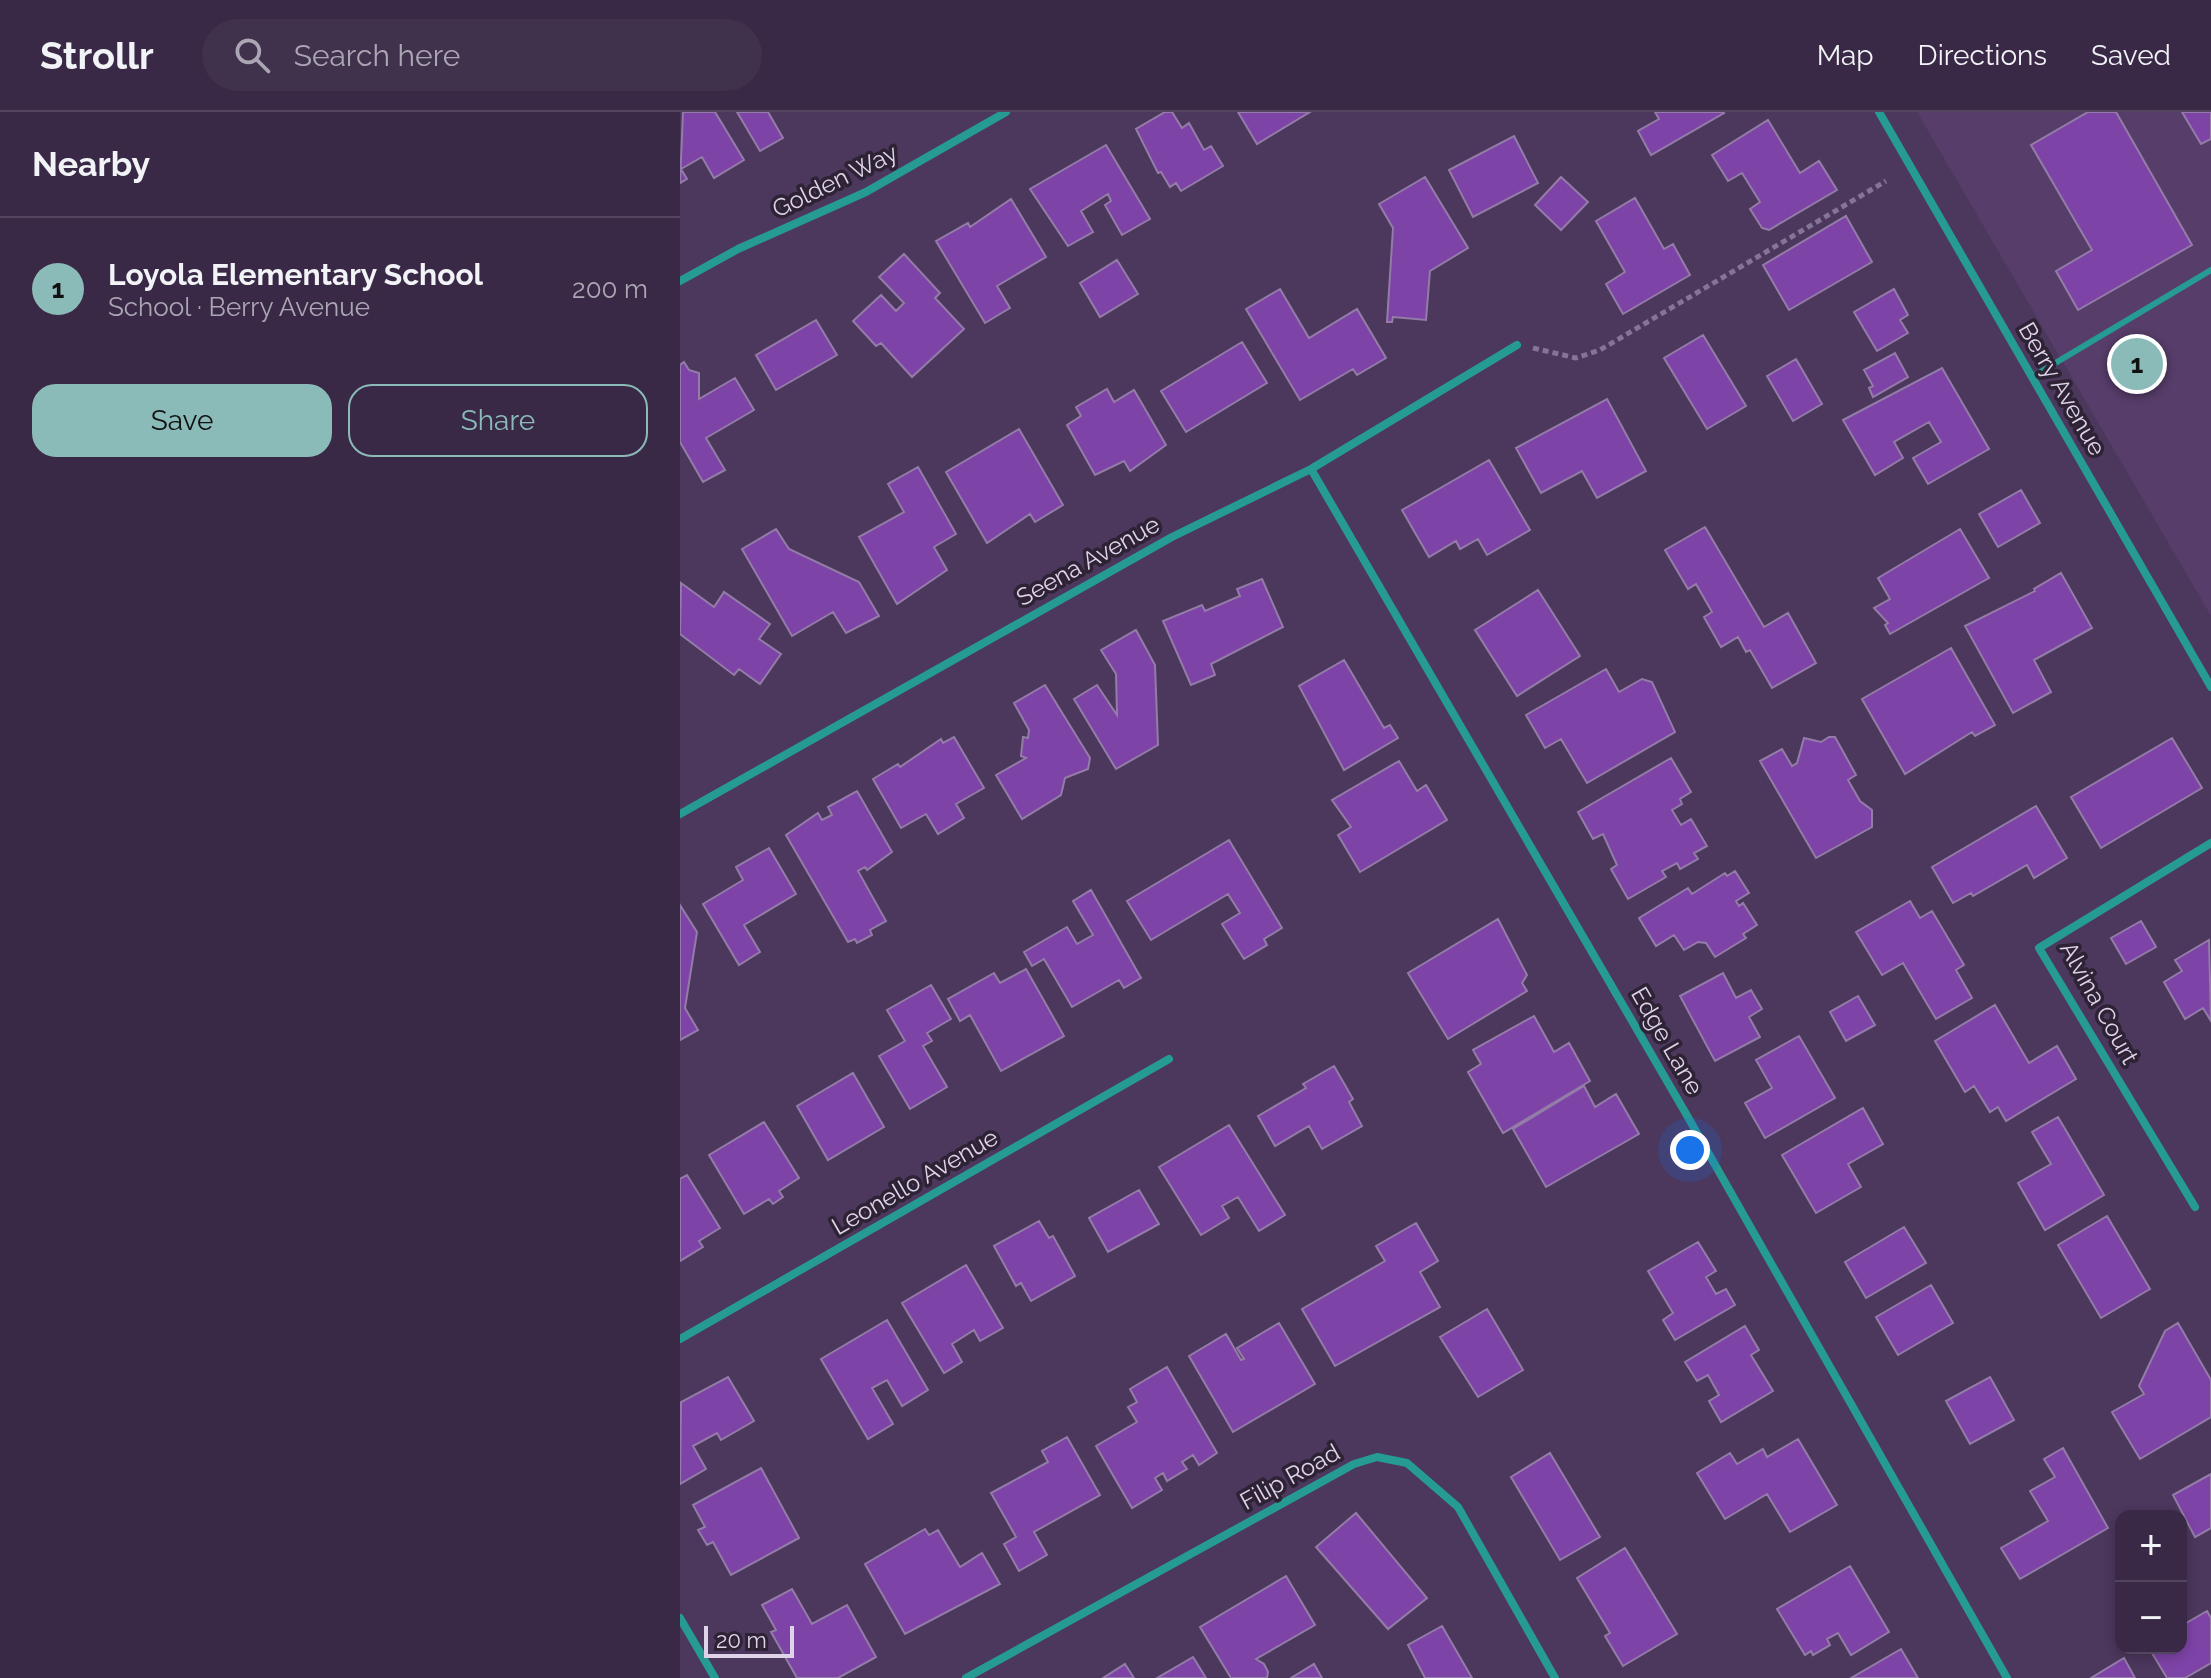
<!DOCTYPE html>
<meta charset="utf-8">
<style>
:root{--surface:#392946;--page:#40314d;--text:#f1f3f6;--muted:#aba6b3;--line:#53455f;--accent:#8bbbb9}
body{margin:0;font-family:Raleway,sans-serif;background:var(--page);color:var(--text)}
.controls{position:absolute;right:24px;bottom:24px;display:grid;overflow:hidden;border-radius:16px;box-shadow:0 4px 12px #0003}
.controls button{width:72px;height:72px;display:grid;place-items:center;padding:0;border:0;border-bottom:2px solid var(--line);background:var(--surface);color:var(--text);font:40px sans-serif}
.scale{position:absolute;left:24px;bottom:20px;width:90px;box-sizing:border-box;padding-left:8px;border:4px solid #dfd3ea;border-top:0;font-size:22px;line-height:28px;white-space:nowrap;color:#dfd3ea;-webkit-text-stroke:6px #2d2335;paint-order:stroke}
.you{position:absolute;left:1010px;top:1038px;width:28px;height:28px;margin:-20px;border:6px solid #fff;border-radius:50%;background:#1a73e8;box-shadow:0 0 0 12px #1a73e833}
.badge{display:grid;place-items:center;width:52px;height:52px;border-radius:50%;background:var(--accent);color:#111;font-size:26px;font-weight:700}
.pin{position:absolute;translate:-50% -50%;border:4px solid #fff;box-shadow:0 2px 8px #0006}
.list{margin:0;padding:0;list-style:none}
h2{display:flex;justify-content:space-between;align-items:center;height:104px;margin:0;padding:0 32px;font-size:34px}
h2 small{font-size:26px;font-weight:400;color:var(--muted)}
.list li{display:grid;grid-template-columns:52px 1fr auto;gap:24px;align-items:center;box-sizing:border-box;height:144px;padding:0 32px;border-top:2px solid var(--line)}
.list b{display:block;font-size:30px;white-space:nowrap}
.list p{margin:0;font-size:26px;white-space:nowrap;color:var(--muted)}
.list em{font-size:26px;font-style:normal;color:var(--muted)}
.actions{display:flex;gap:16px;padding:24px 32px}
.actions a{flex:1;padding:18px 0;border:2px solid var(--accent);border-radius:24px;text-align:center;font-size:28px;color:var(--accent)}
.actions .main{background:var(--accent);color:#111}
.icon{flex:none;width:44px;height:44px;fill:none;stroke:currentColor;stroke-width:2;stroke-linecap:round;stroke-linejoin:round}
.map{position:relative;flex:none;width:1531px;height:1566px;overflow:hidden}
header{display:flex;align-items:center;gap:48px;box-sizing:border-box;height:112px;padding:0 40px;background:var(--surface);border-bottom:2px solid var(--line)}
header strong{font-size:38px}
nav{display:flex;gap:44px;margin-inline-start:auto;font-size:28px}
.search{width:560px;height:72px;background:var(--page);display:flex;align-items:center;gap:20px;box-sizing:border-box;padding:0 28px;border-radius:44px;color:var(--muted);font-size:30px}
main{display:flex}
aside{flex:1;background:var(--surface)}
.map>svg:first-child{display:block}
.built{fill:#573d6a}
.building{fill:#7e43a7;stroke:#937ca7;stroke-width:2}
.lines{fill:none;stroke-linecap:round;stroke-linejoin:round}
.path{stroke:#857494;stroke-width:5;stroke-dasharray:6 4;stroke-linecap:butt}
.service{stroke:#269b94;stroke-width:6}
.minor{stroke:#269b94;stroke-width:8}
.labels{text-anchor:middle;stroke-width:7;stroke-linejoin:round;paint-order:stroke}
.street-label{font-size:24px;fill:#dfd3ea;stroke:#2d2335}
</style>
<header>
<strong>Strollr</strong>
<div class="search"><svg class="icon" aria-label="search" viewBox="0 0 24 24"><circle cx="10" cy="10" r="6"/><path d="M15 15l6 6"/></svg>Search here</div>
<nav><a>Map</a><a>Directions</a><a>Saved</a></nav>
</header>
<main>
<aside>
<h2>Nearby<small></small></h2>
<ul class="list">
<li><span class="badge">1</span><div><b>Loyola Elementary School</b><p>School · Berry Avenue</p></div><em>200 m</em></li>
</ul>
<div class="actions"><a class="main">Save</a><a>Share</a></div>
</aside>
<div class="map">
<svg width="1531" height="1566" viewBox="0 0 1531 1566">
<rect width="100%" height="100%" fill="#4c375d"/>
<path class="built" d="M1237,0H1531V504Z"/>
<path class="building" d="M3,0H35L64,48L34,66L22,45L1,57L7,67L0,71Z
M57,0H88L103,26L80,39Z
M485,0H492L502,16L509,11L524,38L531,34L543,54L501,79L496,71L490,75L481,60L478,61L456,17Z
M558,0H630L577,32Z
M975,0H1043L1044,1L971,43L958,19L979,7Z
M1408,0H1436L1512,133L1398,198L1376,159L1412,138L1351,33Z
M1502,0H1531V27L1521,32Z
M1088,8L1120,61L1139,49L1157,78L1089,118L1082,116L1070,97L1080,90L1062,61L1048,69L1032,43Z
M834,24L858,71L793,105L769,58Z
M426,33L470,107L442,123L425,93L431,89L428,82L401,99L413,120L388,134L350,77Z
M745,65L788,136L750,159L746,208L713,205L712,210H707L713,116L699,92Z
M881,65L908,90L881,118L855,93Z
M955,86L984,137L993,132L1010,163L943,202L926,172L945,160L916,109Z
M331,87L366,145L317,174L330,196L305,211L256,129L288,111L290,115Z
M1166,104L1192,150L1109,198L1083,153Z
M224,142L260,181L255,186L284,217L232,265L201,231L196,234L173,209L201,183L216,199L224,191L199,165Z
M437,148L458,182L420,205L400,171Z
M600,177L629,226L677,197L706,246L677,263L673,257L620,288L566,197Z
M1214,177L1228,203L1220,208L1228,221L1197,239L1174,200Z
M136,208L157,243L96,278L76,243Z
M1023,223L1066,294L1027,317L984,246Z
M562,230L587,271L506,320L481,279Z
M1215,241L1228,265L1193,285L1189,276L1193,274L1184,258Z
M1116,247L1142,292L1113,309L1087,264Z
M4,250L9,258L19,261V287L55,266L74,298L26,326L45,358L23,370L0,330V253Z
M1262,256L1309,337L1248,372L1233,346L1261,330L1249,310L1214,330L1223,346L1195,363L1163,308Z
M427,277L434,290L454,278L486,333L450,359L444,349L415,363L387,313L401,304L396,295Z
M927,287L966,359L917,386L902,359L861,381L836,336Z
M339,317L383,393L355,410L350,402L307,431L266,360Z
M809,348L850,418L807,443L798,427L780,437L776,429L749,445L722,398Z
M238,355L276,422L254,435L267,458L217,492L179,425L224,400L208,372Z
M1341,378L1360,411L1318,435L1299,402Z
M1025,415L1084,515L1108,501L1136,551L1092,576L1070,538L1066,540L1058,525L1041,535L1024,505L1032,500L1016,472L1008,477L985,438Z
M96,417L109,437L179,470L199,504L166,521L153,500L112,524L62,437Z
M1280,417L1309,466L1210,522L1205,513L1208,511L1194,496L1210,487L1198,466Z
M1381,461L1412,516L1354,548L1371,580L1333,601L1285,514L1355,479L1354,477Z
M582,467L603,515L531,552L535,563L511,573L483,509L522,493L525,499L560,484L557,477Z
M1,471L34,495L44,480L90,512L79,527L101,542L80,572L59,557L54,563L0,522Z
M858,478L900,544L837,584L795,518Z
M456,518L475,553L478,633L436,657L394,587L417,573L437,603L436,562L421,538Z
M1271,536L1315,613L1295,624L1292,620L1225,662L1182,587Z
M664,548L704,616L710,613L718,626L664,658L619,574Z
M926,557L939,580L962,567L972,570L995,620L907,671L881,627L865,636L846,603Z
M365,573L410,646L408,657L385,666L381,683L342,707L316,663L346,646L341,644L343,625L348,626L349,618L334,591Z
M274,625L304,676L276,692L284,706L258,722L246,702L221,716L193,667L218,652L220,655L261,627L263,631Z
M1149,625H1155L1176,663L1168,668L1180,689L1192,698V715L1136,746L1080,649L1102,637L1112,654L1117,651L1124,626L1141,630Z
M1492,626L1522,676L1421,736L1391,685Z
M991,646L1011,680L1000,687L1002,692L992,698L1001,713L1011,707L1027,734L1014,741L1018,747L1000,757L997,751L982,759L986,765L948,787L931,757L937,753L923,722L913,727L898,700Z
M719,649L737,679L746,673L767,708L680,760L658,723L671,715L652,688Z
M177,679L212,740L187,758L185,755L178,759L206,809L190,818L192,823L177,831L175,827L168,830L106,723L138,701L142,708L152,703L148,695Z
M1356,694L1387,746L1354,766L1347,753L1293,784L1291,781L1273,791L1252,755Z
M549,728L602,816L584,827L587,833L564,847L542,812L560,801L548,782L471,828L447,789Z
M89,736L116,782L64,813L80,840L59,853L23,792L63,768L56,755Z
M1055,759L1069,781L1056,789L1059,794L1063,791L1077,813L1063,822L1066,826L1035,845L1026,831L1018,830L1004,838L994,823L976,834L959,806L1008,776L1012,782L1045,761L1047,764Z
M411,778L461,866L444,876L439,868L392,895L364,847L352,854L344,840L387,815L397,832L413,823L393,789Z
M1230,789L1240,806L1252,799L1284,853L1276,858L1292,886L1256,907L1223,851L1202,863L1176,820Z
M0,793L17,820L5,896L18,918L0,928Z
M818,807L847,863L842,871L847,879L768,927L728,861Z
M1461,809L1476,835L1446,852L1431,826Z
M1529,828L1531,909L1523,896L1505,907L1484,870L1502,859L1495,848Z
M346,857L384,924L321,959L290,903L280,909L268,887L314,861L320,871Z
M1043,861L1056,886L1071,878L1082,897L1069,905L1080,925L1035,949L1000,884Z
M251,873L271,907L247,921L252,929L243,934L267,975L230,997L199,944L225,929L207,898Z
M1178,884L1195,913L1166,929L1150,900Z
M1315,893L1349,951L1377,934L1396,967L1326,1009L1318,995L1310,1000L1294,974L1285,980L1255,929Z
M854,904L874,940L889,931L910,969L823,1021L788,960L801,952L793,938Z
M1119,924L1155,986L1085,1026L1065,991L1092,976L1076,948Z
M654,954L673,987L669,990L682,1014L642,1037L629,1014L595,1034L578,1004L626,976L623,972Z
M173,961L204,1015L148,1048L117,994Z
M904,974L915,995L936,982L959,1022L866,1075L833,1017Z
M1183,996L1203,1032L1168,1052L1181,1075L1136,1101L1102,1043Z
M1378,1005L1424,1083L1365,1118L1338,1071L1371,1052L1352,1020Z
M84,1010L119,1066L99,1079L103,1085L93,1092L89,1087L64,1102L29,1043Z
M549,1013L605,1103L579,1119L558,1085L542,1094L549,1106L521,1123L479,1055Z
M7,1063L40,1116L19,1129L23,1135L0,1149V1067Z
M459,1078L479,1112L428,1140L409,1106Z
M1427,1104L1470,1177L1421,1206L1378,1133Z
M359,1109L369,1126L373,1124L395,1164L351,1189L341,1171L336,1174L314,1134Z
M736,1111L758,1149L740,1160L760,1195L655,1254L622,1197L705,1149L696,1134Z
M1224,1115L1246,1151L1186,1186L1165,1150Z
M1018,1130L1036,1159L1026,1165L1036,1182L1046,1177L1055,1193L995,1228L983,1208L993,1201L968,1159Z
M286,1153L323,1216L300,1229L294,1218L272,1232L282,1250L264,1261L222,1191Z
M1251,1173L1273,1211L1218,1243L1196,1205Z
M807,1197L843,1258L798,1285L760,1225Z
M207,1208L248,1278L222,1294L207,1268L192,1276L213,1312L188,1327L141,1247Z
M599,1211L635,1272L553,1320L509,1244L546,1222L561,1248L564,1247L557,1236Z
M1498,1211L1531,1268V1305L1460,1347L1432,1300L1464,1282L1459,1274L1485,1219Z
M1065,1214L1079,1238L1071,1243L1093,1279L1041,1310L1029,1289L1039,1283L1028,1263L1017,1269L1005,1250Z
M487,1255L537,1341L519,1353L513,1343L502,1350L507,1357L487,1369L483,1361L475,1366L482,1378L452,1396L416,1334L457,1310L448,1295L457,1290L450,1277Z
M48,1265L74,1309L41,1328L37,1321L13,1334L26,1357L0,1372L1,1290Z
M1310,1265L1334,1308L1290,1332L1266,1289Z
M387,1325L420,1383L354,1420L367,1443L339,1459L324,1432L336,1425L311,1381L368,1350L362,1339Z
M1118,1327L1157,1393L1110,1420L1087,1382L1045,1407L1017,1361L1050,1341L1057,1352L1083,1337L1087,1345Z
M1383,1336L1428,1416L1340,1467L1321,1436L1368,1409L1350,1379L1375,1365L1364,1347Z
M870,1341L920,1425L880,1448L831,1365Z
M81,1356L119,1426L51,1463L33,1430L27,1433L18,1418L25,1415L13,1393Z
M1531,1362V1416L1515,1425L1493,1383Z
M676,1401L747,1486L708,1517L636,1435Z
M245,1417L249,1423L258,1418L280,1455L302,1441L320,1472L225,1522L185,1452Z
M945,1436L997,1522L943,1554L925,1524L930,1521L897,1466Z
M1170,1454L1209,1520L1171,1543L1158,1521L1147,1527L1150,1533L1133,1543L1131,1539L1125,1543L1097,1497Z
M606,1464L635,1513L576,1547L584,1552L588,1560L587,1566H551L520,1515Z
M112,1477L132,1512L167,1493L196,1545L158,1566H117L91,1520L96,1518L82,1493Z
M1527,1499L1531,1506V1551L1505,1566H1487L1469,1536H1501V1514Z
M762,1514L792,1566H745L728,1533Z
M1221,1537L1238,1566H1171Z
M513,1545L526,1566H477Z
M1444,1546L1455,1566H1411Z
M445,1552L454,1566H423Z
M634,1552L642,1566H611Z"/>
<g class="lines">
<path class="path" d="M853,236L896,246L920,238L1206,69"/>
<path class="service" d="M1352,265L1531,158"/>
<path class="minor" d="M1199,0L1531,575
M0,169L58,137L186,80L326,0
M631,357L1005,1000L1327,1566
M0,702L492,425L631,357L837,233
M1515,1095L1359,836L1531,731
M0,1227L489,947
M0,1506L35,1566
M286,1566L674,1352L697,1345L727,1351L778,1395L875,1566"/>
</g>
<g class="labels">
<g class="street-label">
<text transform="translate(155 69) rotate(-26)" y="8">Golden Way</text>
<text transform="translate(1382 277) rotate(60)" y="8">Berry Avenue</text>
<text transform="translate(408 449) rotate(-29)" y="8">Seena Avenue</text>
<text transform="translate(1419 891) rotate(61)" y="8">Alvina Court</text>
<text transform="translate(987 929) rotate(60)" y="8">Edge Lane</text>
<text transform="translate(235 1070) rotate(-30)" y="8">Leonello Avenue</text>
<text transform="translate(610 1365) rotate(-29)" y="8">Filip Road</text>
</g>
</g>
</svg>
<div class="controls">
<button>+</button>
<button>−</button>
</div>
<div class="scale">20 m</div>
<div class="you"></div>
<div class="pin badge" style="left:1457px;top:252px">1</div>
</div>
</main>
